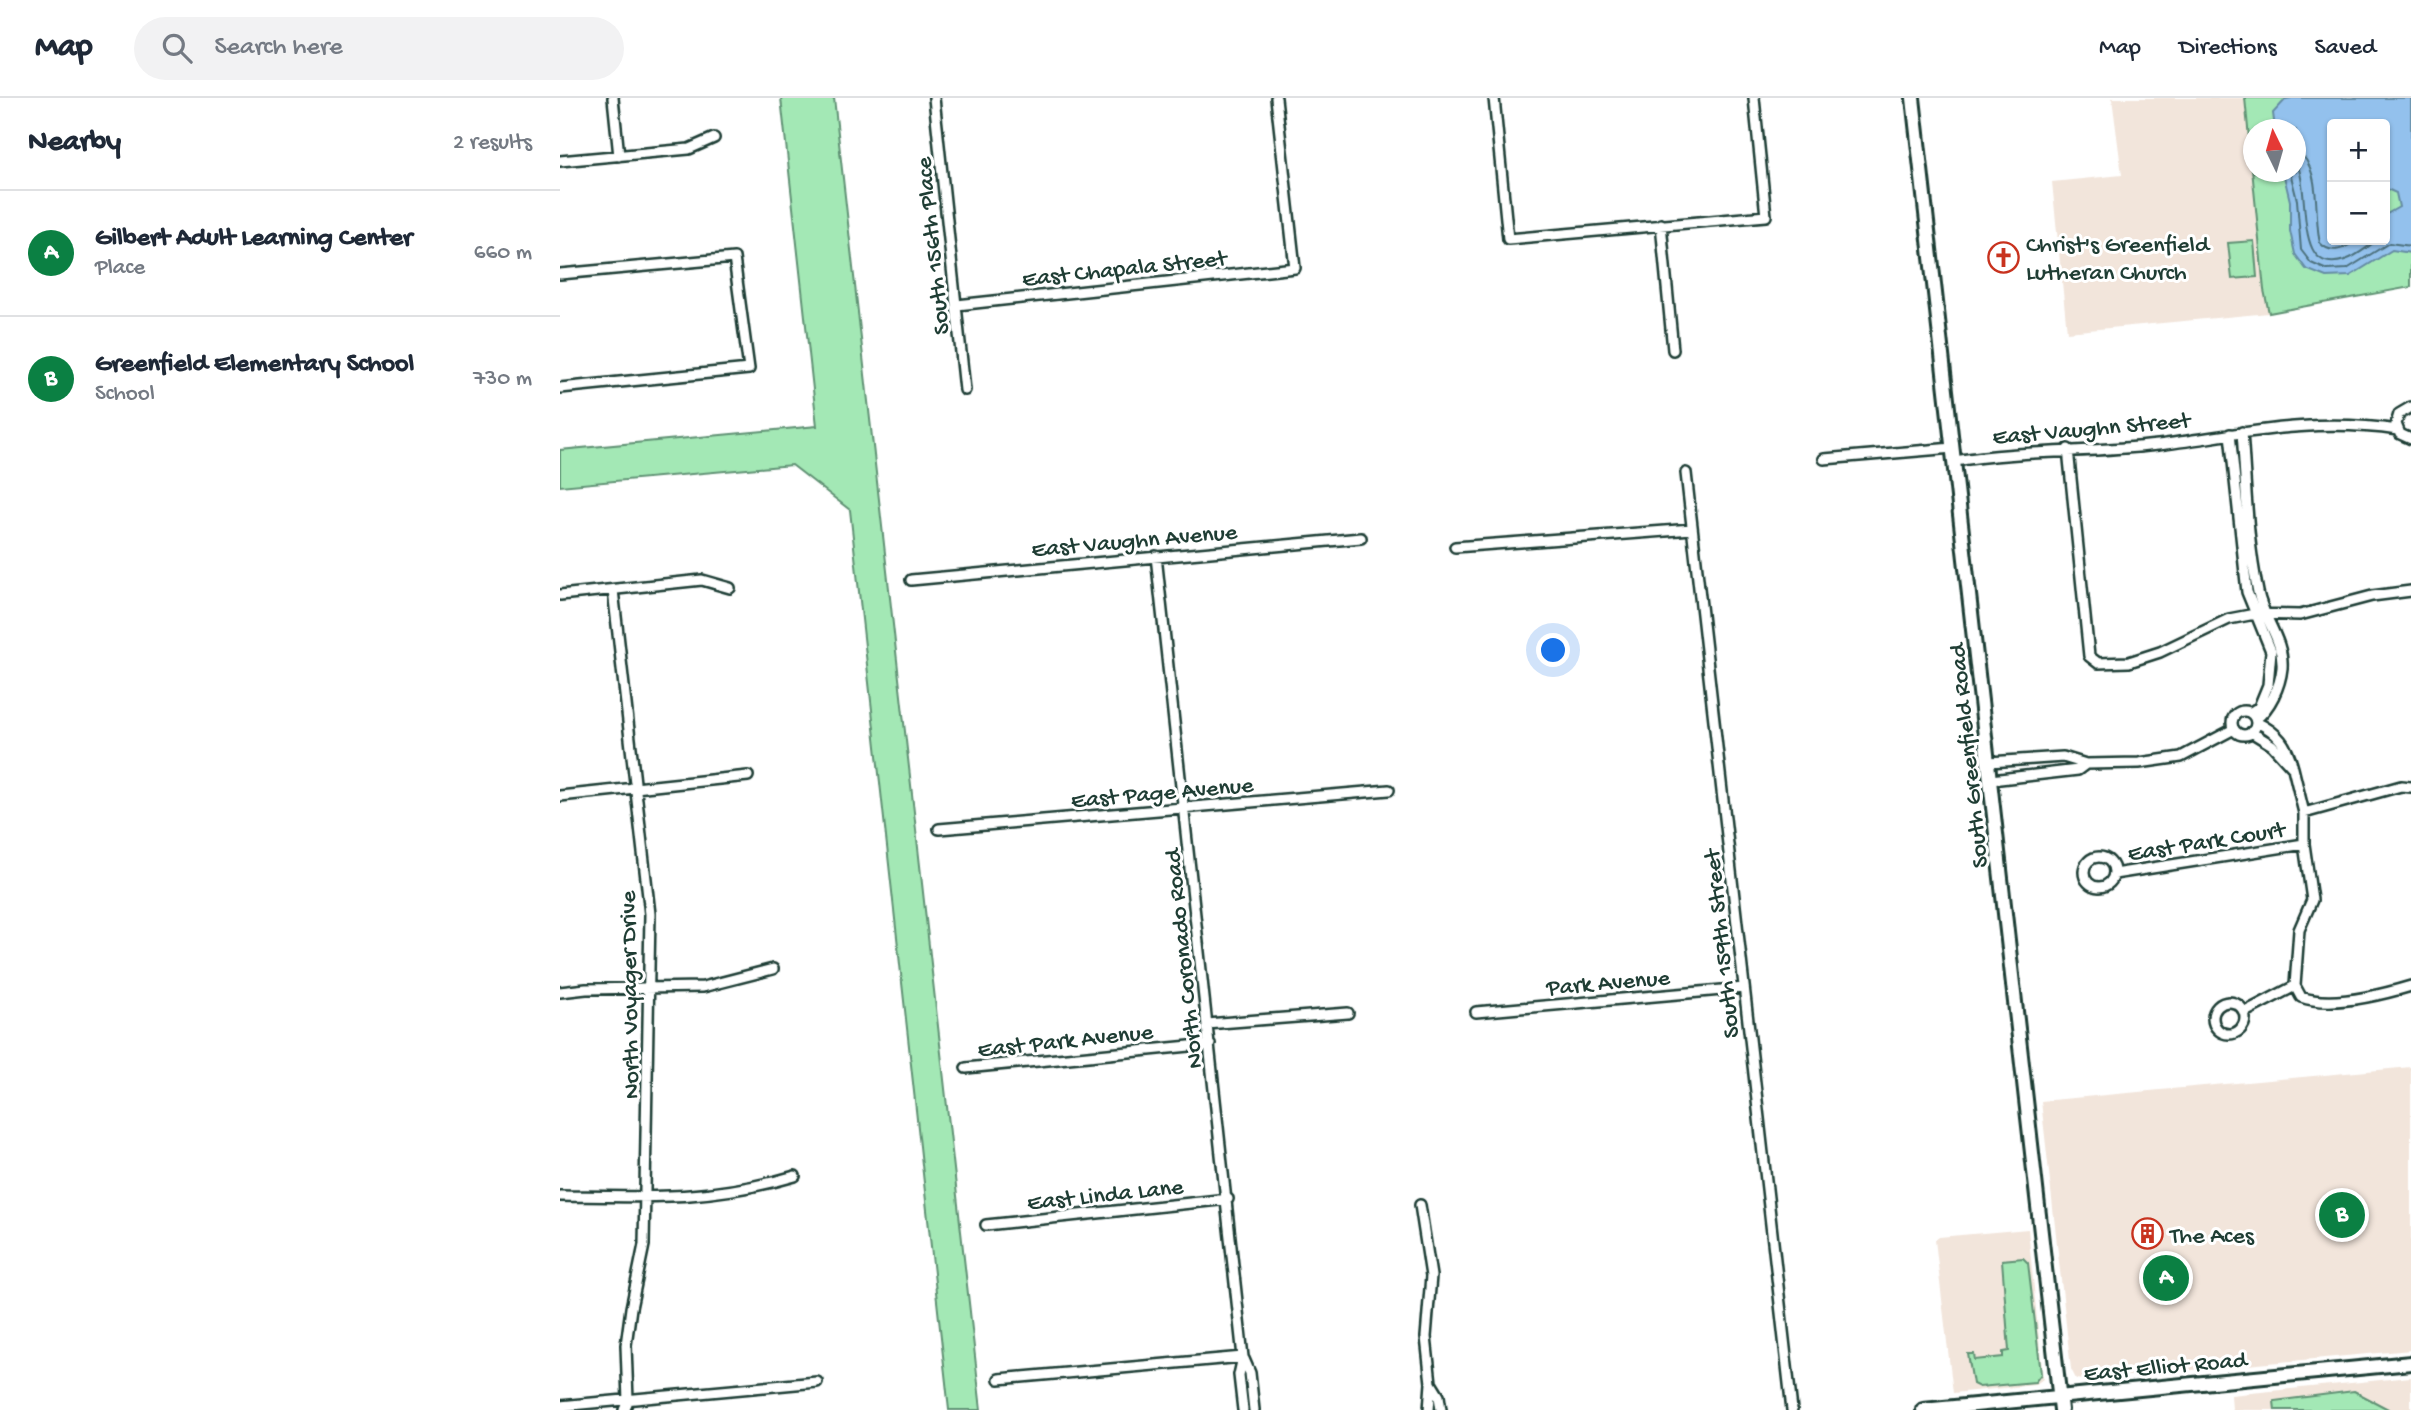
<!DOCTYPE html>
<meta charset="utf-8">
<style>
:root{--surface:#fff;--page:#f2f2f3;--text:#1f2937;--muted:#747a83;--line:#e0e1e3;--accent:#0b8043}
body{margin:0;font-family:"Gochi Hand",sans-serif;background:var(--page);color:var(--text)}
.controls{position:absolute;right:21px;top:21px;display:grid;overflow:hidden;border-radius:7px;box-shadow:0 2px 5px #0004}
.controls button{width:63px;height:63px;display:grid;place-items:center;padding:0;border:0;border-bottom:2px solid var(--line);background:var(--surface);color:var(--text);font:35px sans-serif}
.compass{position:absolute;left:1683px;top:21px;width:63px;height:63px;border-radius:50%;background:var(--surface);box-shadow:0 2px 5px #0004;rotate:355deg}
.you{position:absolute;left:994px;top:553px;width:24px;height:24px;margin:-18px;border:5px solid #fff;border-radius:50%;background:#1a73e8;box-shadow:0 0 0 10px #1a73e833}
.badge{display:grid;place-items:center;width:46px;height:46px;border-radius:50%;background:var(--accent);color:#fff;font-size:23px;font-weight:700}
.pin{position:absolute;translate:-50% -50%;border:4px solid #fff;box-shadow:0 2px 7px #0006}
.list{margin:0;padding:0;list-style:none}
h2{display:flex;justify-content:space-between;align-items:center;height:91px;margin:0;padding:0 28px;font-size:30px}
h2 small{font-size:23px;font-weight:400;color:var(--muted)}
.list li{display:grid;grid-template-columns:46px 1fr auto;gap:21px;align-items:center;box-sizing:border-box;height:126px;padding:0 28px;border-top:2px solid var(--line)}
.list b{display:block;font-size:26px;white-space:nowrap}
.list p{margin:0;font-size:23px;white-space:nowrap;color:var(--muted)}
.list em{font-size:23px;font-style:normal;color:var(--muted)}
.icon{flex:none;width:38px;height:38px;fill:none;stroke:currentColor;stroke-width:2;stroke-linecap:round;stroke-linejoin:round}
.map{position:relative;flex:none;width:1851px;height:1312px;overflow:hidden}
header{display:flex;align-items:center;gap:42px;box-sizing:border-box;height:98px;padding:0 35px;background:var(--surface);border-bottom:2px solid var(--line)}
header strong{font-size:33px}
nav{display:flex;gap:38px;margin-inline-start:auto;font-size:24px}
.search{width:490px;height:63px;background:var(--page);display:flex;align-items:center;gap:18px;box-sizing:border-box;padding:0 24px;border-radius:38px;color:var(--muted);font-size:26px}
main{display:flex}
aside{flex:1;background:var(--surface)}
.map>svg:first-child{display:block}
.built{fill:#f2e5db}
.green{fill:#a3e8b5;stroke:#619274;stroke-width:2;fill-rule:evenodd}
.water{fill:#93c1ed;stroke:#658ca3;stroke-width:2;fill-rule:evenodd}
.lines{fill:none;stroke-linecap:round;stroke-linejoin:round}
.shore{stroke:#4d727e;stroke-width:2}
.street-casing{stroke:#1f3d34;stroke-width:14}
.secondary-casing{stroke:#1f3d34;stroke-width:18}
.street{stroke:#fff;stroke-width:9}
.secondary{stroke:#fff;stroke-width:12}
.labels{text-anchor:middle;stroke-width:6;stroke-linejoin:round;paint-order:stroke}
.poi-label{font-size:24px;fill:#1f3d34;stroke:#fff;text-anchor:start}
.street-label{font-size:24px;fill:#1f3d34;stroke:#fff}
</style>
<header>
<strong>Map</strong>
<div class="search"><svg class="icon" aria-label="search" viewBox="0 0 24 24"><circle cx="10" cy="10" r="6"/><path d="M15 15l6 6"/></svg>Search here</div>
<nav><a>Map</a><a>Directions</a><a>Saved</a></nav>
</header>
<main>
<aside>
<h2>Nearby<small>2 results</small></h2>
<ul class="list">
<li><span class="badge">A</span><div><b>Gilbert Adult Learning Center</b><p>Place</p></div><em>660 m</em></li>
<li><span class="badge">B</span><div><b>Greenfield Elementary School</b><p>School</p></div><em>730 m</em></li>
</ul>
</aside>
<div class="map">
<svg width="1851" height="1312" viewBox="0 0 1851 1312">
<rect width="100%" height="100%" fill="#fff"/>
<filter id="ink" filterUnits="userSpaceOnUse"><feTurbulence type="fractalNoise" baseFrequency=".0143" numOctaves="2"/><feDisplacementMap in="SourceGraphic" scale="14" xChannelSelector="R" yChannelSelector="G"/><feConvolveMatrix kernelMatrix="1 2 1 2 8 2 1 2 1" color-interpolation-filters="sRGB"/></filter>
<g filter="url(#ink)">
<path class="built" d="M1552,0H1685L1704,192L1709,215L1507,234L1492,84L1562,77Z
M1851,969V1252L1524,1282L1516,1281L1511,1271L1481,1003Z
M1468,1131L1483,1281L1475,1287L1393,1295L1375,1142L1379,1139Z
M1851,1279V1312H1672L1671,1297Z"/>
<path class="green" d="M221,0H274L421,1312H389L290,412L232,367L0,388V352L257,328Z
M1685,0H1851V189L1709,215L1704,192ZM1772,26H1825V142H1772ZM1694,32H1736V74H1694Z
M1694,143L1697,179L1672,181L1668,145Z
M1463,1160L1468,1165L1481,1276L1475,1284L1419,1289L1413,1286L1408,1256H1414L1415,1262L1443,1259V1254L1449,1253L1442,1162Z
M1794,1293L1830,1312H1715L1714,1303Z"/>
<path class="water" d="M1732,0H1851V155L1832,152L1790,178L1766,179L1746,171L1735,156L1730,133V103L1723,74H1736V32L1715,31L1713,15L1726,1ZM1772,26H1825V90L1836,95L1839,109L1825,117V142H1772Z"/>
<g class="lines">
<path class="shore" d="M1736,51C1763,71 1753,116 1760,145C1772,158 1785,150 1798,142
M1736,64C1752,93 1732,179 1785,162C1796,159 1808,148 1818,142
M1730,74L1737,102L1741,152L1751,165L1767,172L1787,171L1829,145L1851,148"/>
<defs>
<path id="street" d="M53,0L59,58
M374,0L405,292
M934,0L948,141L1206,118L1194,0
M0,63L129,51L154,40
M1101,126L1113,252
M0,176L174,160L189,271L0,290
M397,207L735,170L716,0
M1851,309L1839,316L1836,326L1840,336L1851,341
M1682,334C1686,387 1687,442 1698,494C1703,521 1724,542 1722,570C1720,589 1710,610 1696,621
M1670,336L1687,494L1711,553L1708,587L1699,609L1691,614
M1508,351L1529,558L1538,565L1569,564L1600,554L1669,521L1695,516L1740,517L1812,498L1851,493
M1264,361L1393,350
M1395,363C1462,352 1530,355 1598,347C1683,336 1750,319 1838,332
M1126,375L1232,1312
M895,449L1132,431
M596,458L683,1259L679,1277L683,1312
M351,482L801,440
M53,492L90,816L84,1147L71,1210L66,1247L68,1303L64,1312
M0,497L142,482L170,490
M1672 625a12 12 0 1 1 24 0a12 12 0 1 1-24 0Z
M1691,634L1712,647L1733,670C1727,647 1718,634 1696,624
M1429,664L1503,659L1526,666L1579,665L1621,659L1674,631
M1733,670L1744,715V746L1752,802L1739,832L1735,888L1741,899C1771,910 1821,897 1851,888
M1431,682L1518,672L1526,666
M0,698L188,678
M1744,715L1841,688L1851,689
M379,731L829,692
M1524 774a15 15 0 1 1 30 0a15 15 0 1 1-30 0Z
M1554,776L1744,746
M0,894L26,891L143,889L213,871
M1653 920a16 16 0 1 1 32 0a16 16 0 1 1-32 0Z
M916,914L1184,890
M1685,914L1735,888
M647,926L788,915
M406,970L650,946
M0,1098C87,1099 150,1103 235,1078
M860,1107L871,1178L866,1239L871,1285L869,1312
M426,1127L668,1101
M684,1261L690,1275L694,1312
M439,1281L683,1259
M871,1285L879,1298L881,1312
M0,1308L257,1284"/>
<path id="secondary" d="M1353,0L1501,1312
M1363,1312L1851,1265"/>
</defs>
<use href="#street" class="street-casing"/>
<use href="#secondary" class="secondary-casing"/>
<use href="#street" class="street"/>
<use href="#secondary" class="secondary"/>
</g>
</g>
<defs>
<symbol id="church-ring" viewBox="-11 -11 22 22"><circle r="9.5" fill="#fff" stroke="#c8321e" stroke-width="1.5"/><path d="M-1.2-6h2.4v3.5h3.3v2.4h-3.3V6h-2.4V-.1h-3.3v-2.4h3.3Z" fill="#c8321e"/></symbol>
<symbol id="building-ring" viewBox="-11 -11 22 22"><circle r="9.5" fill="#fff" stroke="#c8321e" stroke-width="1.5"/><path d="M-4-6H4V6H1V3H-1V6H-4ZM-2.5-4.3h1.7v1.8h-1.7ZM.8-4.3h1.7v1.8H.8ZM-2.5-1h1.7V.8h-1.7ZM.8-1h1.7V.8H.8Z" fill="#c8321e"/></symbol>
</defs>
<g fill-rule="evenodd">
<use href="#church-ring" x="1426" y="142" width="35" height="35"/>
<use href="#building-ring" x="1570" y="1118" width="35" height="35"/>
</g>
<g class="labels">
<g class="poi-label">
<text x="1466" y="153">Christ's Greenfield<tspan x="1466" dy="28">Lutheran Church</tspan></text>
<text x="1610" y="1144">The Aces</text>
</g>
<g class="street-label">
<text transform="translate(371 148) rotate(-96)" y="8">South 156th Place</text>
<text transform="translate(564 169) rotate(-6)" y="8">East Chapala Street</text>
<text transform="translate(1531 329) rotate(-5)" y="8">East Vaughn Street</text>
<text transform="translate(574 441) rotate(-5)" y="8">East Vaughn Avenue</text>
<text transform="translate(1407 658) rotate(-96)" y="8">South Greenfield Road</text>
<text transform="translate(602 693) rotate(-5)" y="8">East Page Avenue</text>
<text transform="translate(1646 742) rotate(-9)" y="8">East Park Court</text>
<text transform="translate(1160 846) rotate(-96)" y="8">South 159th Street</text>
<text transform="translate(622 861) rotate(-96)" y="8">North Coronado Road</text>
<text transform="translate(1048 883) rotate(-5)" y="8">Park Avenue</text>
<text transform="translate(68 897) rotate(-91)" y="8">North Voyager Drive</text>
<text transform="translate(505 941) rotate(-6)" y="8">East Park Avenue</text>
<text transform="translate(545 1095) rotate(-6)" y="8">East Linda Lane</text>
<text transform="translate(1605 1267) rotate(-5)" y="8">East Elliot Road</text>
</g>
</g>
</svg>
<div class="controls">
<button>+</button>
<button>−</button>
</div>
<svg class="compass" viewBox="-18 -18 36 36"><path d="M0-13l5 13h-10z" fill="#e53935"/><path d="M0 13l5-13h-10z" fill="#747a83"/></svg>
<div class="you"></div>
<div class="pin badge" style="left:1606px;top:1180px">A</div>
<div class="pin badge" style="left:1782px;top:1117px">B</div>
</div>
</main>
